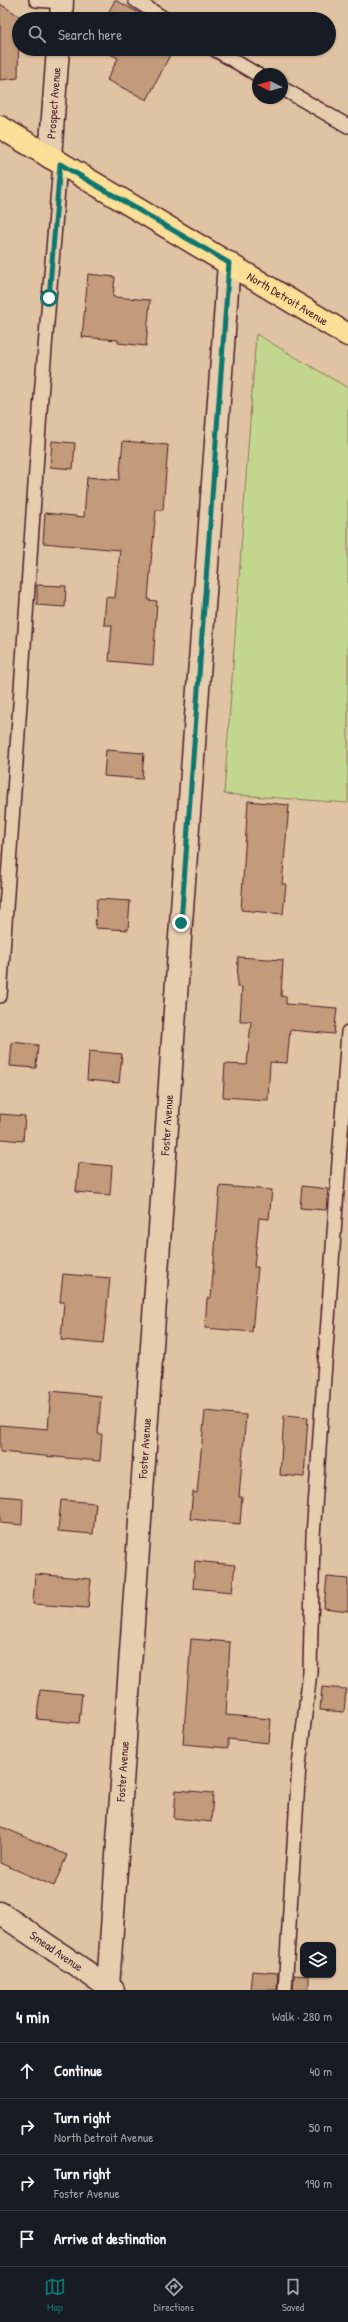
<!DOCTYPE html>
<meta charset="utf-8">
<style>
:root{--surface:#171b24;--page:#20242c;--text:#f1f3f6;--muted:#9ea1a6;--line:#363941;--accent:#0f766e}
body{margin:0;font-family:"Patrick Hand",sans-serif;background:var(--page);color:var(--text)}
.controls{position:absolute;right:12px;bottom:12px;display:grid;overflow:hidden;border-radius:8px;box-shadow:0 1px 3px #0004}
.controls button{width:36px;height:36px;display:grid;place-items:center;padding:0;border:0;border-bottom:1px solid var(--line);background:var(--surface);color:var(--text);font:20px sans-serif}
.compass{position:absolute;left:252px;top:68px;width:36px;height:36px;border-radius:50%;background:var(--surface);box-shadow:0 1px 3px #0004;rotate:275deg}
.stop{position:absolute;width:12px;height:12px;margin:-9px;border:3px solid #0f766e;border-radius:50%;background:#fff}
.stop.end{background:#0f766e;border-color:#fff;box-shadow:0 1px 4px #0008}
.list{margin:0;padding:0;list-style:none}
h2{display:flex;justify-content:space-between;align-items:center;height:52px;margin:0;padding:0 16px;font-size:17px}
h2 small{font-size:13px;font-weight:400;color:var(--muted)}
.list li{display:grid;grid-template-columns:26px 1fr auto;gap:12px;align-items:center;box-sizing:border-box;height:56px;padding:0 16px;border-top:1px solid var(--line)}
.list b{display:block;font-size:15px;white-space:nowrap}
.list p{margin:0;font-size:13px;white-space:nowrap;color:var(--muted)}
.list em{font-size:13px;font-style:normal;color:var(--muted)}
.icon{flex:none;width:22px;height:22px;fill:none;stroke:currentColor;stroke-width:2;stroke-linecap:round;stroke-linejoin:round}
.map{position:relative;flex:none;width:348px;height:1990px;overflow:hidden}
.search{position:absolute;background:var(--surface);box-shadow:0 1px 3px #0004;left:12px;right:12px;top:12px;height:44px;display:flex;align-items:center;gap:10px;box-sizing:border-box;padding:0 14px;border-radius:22px;color:var(--muted);font-size:15px}
.sheet{height:276px;background:var(--surface)}
nav{display:flex;justify-content:space-around;align-items:center;box-sizing:border-box;height:56px;border-top:1px solid var(--line);background:var(--surface);font-size:11px;color:var(--muted)}
nav a{display:grid;justify-items:center;gap:2px}
nav .on{color:var(--accent)}
.map>svg:first-child{display:block}
.green{fill:#c2d78d;stroke:#867b5c}
.building{fill:#c39b7a;stroke:#4a1f2b}
.lines{fill:none;stroke-linecap:round;stroke-linejoin:round}
.service-casing{stroke:#4a1f2b;stroke-width:16}
.minor-casing{stroke:#4a1f2b;stroke-width:25}
.primary-casing{stroke:#4a1f2b;stroke-width:25}
.service{stroke:#e6cdae;stroke-width:13}
.minor{stroke:#e6cdae;stroke-width:22}
.primary{stroke:#fbdf96;stroke-width:22}
.route{stroke:#0f766e;stroke-width:5}
.labels{text-anchor:middle;stroke-width:3;stroke-linejoin:round;paint-order:stroke}
.street-label{font-size:12px;fill:#4a1f2b;stroke:#e6cdae}
</style>
<div class="map">
<svg width="348" height="1990" viewBox="0 0 348 1990">
<rect width="100%" height="100%" fill="#e0c3a2"/>
<filter id="ink" filterUnits="userSpaceOnUse"><feTurbulence type="fractalNoise" baseFrequency=".025" numOctaves="2"/><feDisplacementMap in="SourceGraphic" scale="8" xChannelSelector="R" yChannelSelector="G"/><feConvolveMatrix kernelMatrix="1 2 1 2 8 2 1 2 1" color-interpolation-filters="sRGB"/></filter>
<g filter="url(#ink)">
<path class="green" d="M256,334L348,388V803L224,794Z"/>
<path class="building" d="M115,0L145,16L150,19H105Z
M0,4L21,17L19,19L18,78L0,80Z
M100,49H173L147,100L107,80L118,58Z
M88,274L115,277L113,297L150,300L146,346L118,343V340L82,337Z
M52,441L75,443L73,469L50,467Z
M123,441L168,445L163,510H156L151,562L148,600L157,601L153,665L109,661L112,625H104L106,597L115,598L120,550L43,543L45,513L84,517L87,477L119,480Z
M37,585L66,586L65,607L37,605Z
M106,750L144,753L142,779L104,776Z
M248,801L289,805L282,884H286L283,914L241,910Z
M97,899L130,901L128,930L95,928Z
M238,957L283,960L281,996L286,997V1004L337,1008L334,1034L290,1030L287,1063L270,1062L268,1100L223,1097L225,1064L247,1065L251,1021H240L242,987H237Z
M12,1042L38,1045L36,1068L10,1066Z
M89,1051L122,1054L119,1083L87,1080Z
M0,1114L25,1116L23,1141L0,1139Z
M79,1163L112,1166L110,1195L76,1192Z
M220,1186L272,1190L269,1219L259,1218L254,1267H258L252,1332L205,1328L207,1298H211Z
M302,1186L328,1189L326,1210L300,1208Z
M63,1274L110,1278L103,1344L61,1340L64,1302H60Z
M51,1391L101,1396L98,1434H102L100,1461L0,1452V1425L48,1429Z
M205,1411L246,1415L239,1497H242L240,1524L190,1519L193,1492L197,1493Z
M284,1415L308,1417L304,1477L280,1475Z
M0,1496L23,1498L22,1525L0,1523Z
M61,1500L96,1503L93,1534L58,1531Z
M195,1561L235,1565L232,1592L193,1588Z
M35,1574L91,1579L88,1608L33,1604Z
M327,1577L348,1579V1611L324,1608Z
M191,1639L230,1642L226,1715L271,1719L269,1743L228,1739V1748L183,1744Z
M322,1687L346,1689L344,1712L320,1710Z
M40,1690L82,1694L79,1723L37,1719Z
M176,1790L213,1793L211,1822L174,1818Z
M0,1826L67,1855L54,1886L0,1863Z
M252,1971L278,1973L277,1990H250Z
M294,1975L309,1976V1990H293Z"/>
<g class="lines">
<defs>
<path id="service" d="M36,0L62,2
M135,0L165,19
M214,49L258,75
M282,88L348,126
M0,996L41,397L60,164
M285,1990L299,1765L310,1672L313,1536L348,1032"/>
<g id="minor">
<path d="M61,19L62,0"/>
<path id="s1" d="M50,157L58,49"/>
<path id="s2" d="M0,1913L113,1990"/>
<path id="s3" d="M108,1987L181,923L229,263"/>
</g>
<g id="primary">
<path id="s4" d="M0,127L348,335"/>
</g>
</defs>
<use href="#service" class="service-casing"/>
<use href="#minor" class="minor-casing"/>
<use href="#primary" class="primary-casing"/>
<use href="#service" class="service"/>
<use href="#minor" class="minor"/>
<use href="#primary" class="primary"/>
</g>
</g>
<g class="lines" filter="url(#ink)">
<path class="route" d="M49,298L60,164L229,263L181,923"/>
</g>
<g class="labels">
<g class="street-label">
<text dy="4" stroke="none"><textPath href="#s1" startOffset="54">Prospect Avenue</textPath></text>
<text dy="4" stroke="none"><textPath href="#s4" startOffset="335">North Detroit Avenue</textPath></text>
<text dy="4" stroke="none"><textPath href="#s3" startOffset="864">Foster Avenue</textPath></text>
<text dy="4" stroke="none"><textPath href="#s3" startOffset="540">Foster Avenue</textPath></text>
<text dy="4" stroke="none"><textPath href="#s3" startOffset="216">Foster Avenue</textPath></text>
<text dy="4" stroke="none"><textPath href="#s2" startOffset="68">Smead Avenue</textPath></text>
</g>
</g>
</svg>
<div class="controls">
<button><svg class="icon" aria-label="layers" viewBox="0 0 24 24"><path d="M12 4l9 5-9 5-9-5zM3 14l9 5 9-5"/></svg></button>
</div>
<svg class="compass" viewBox="-18 -18 36 36"><path d="M0-13l5 13h-10z" fill="#e53935"/><path d="M0 13l5-13h-10z" fill="#9ea1a6"/></svg>
<div class="stop" style="left:49px;top:298px"></div>
<div class="stop end" style="left:181px;top:923px"></div>
<div class="search"><svg class="icon" aria-label="search" viewBox="0 0 24 24"><circle cx="10" cy="10" r="6"/><path d="M15 15l6 6"/></svg>Search here</div>
</div>
<section class="sheet">
<h2>4 min<small>Walk · 280 m</small></h2>
<ul class="list">
<li><svg class="icon" aria-label="ahead" viewBox="0 0 24 24"><path d="M12 20V5M6 11l6-6 6 6"/></svg><div><b>Continue</b></div><em>40 m</em></li>
<li><svg class="icon" aria-label="right" viewBox="0 0 24 24"><path d="M7 20v-9h11M14 6l5 5-5 5"/></svg><div><b>Turn right</b><p>North Detroit Avenue</p></div><em>50 m</em></li>
<li><svg class="icon" aria-label="right" viewBox="0 0 24 24"><path d="M7 20v-9h11M14 6l5 5-5 5"/></svg><div><b>Turn right</b><p>Foster Avenue</p></div><em>190 m</em></li>
<li><svg class="icon" aria-label="arrive" viewBox="0 0 24 24"><path d="M6 21V4h12l-3 4 3 4H6"/></svg><div><b>Arrive at destination</b></div></li>
</ul>
</section>
<nav>
<a class="on"><svg class="icon" aria-label="map" viewBox="0 0 24 24"><path d="M3 6l6-2 6 2 6-2v14l-6 2-6-2-6 2zM9 4v14M15 6v14"/></svg>Map</a>
<a><svg class="icon" aria-label="directions" viewBox="0 0 24 24"><path d="M12 3l9 9-9 9-9-9zM9 14v-3h6M13 9l2 2-2 2"/></svg>Directions</a>
<a><svg class="icon" aria-label="saved" viewBox="0 0 24 24"><path d="M7 4h10v16l-5-4-5 4z"/></svg>Saved</a>
</nav>
